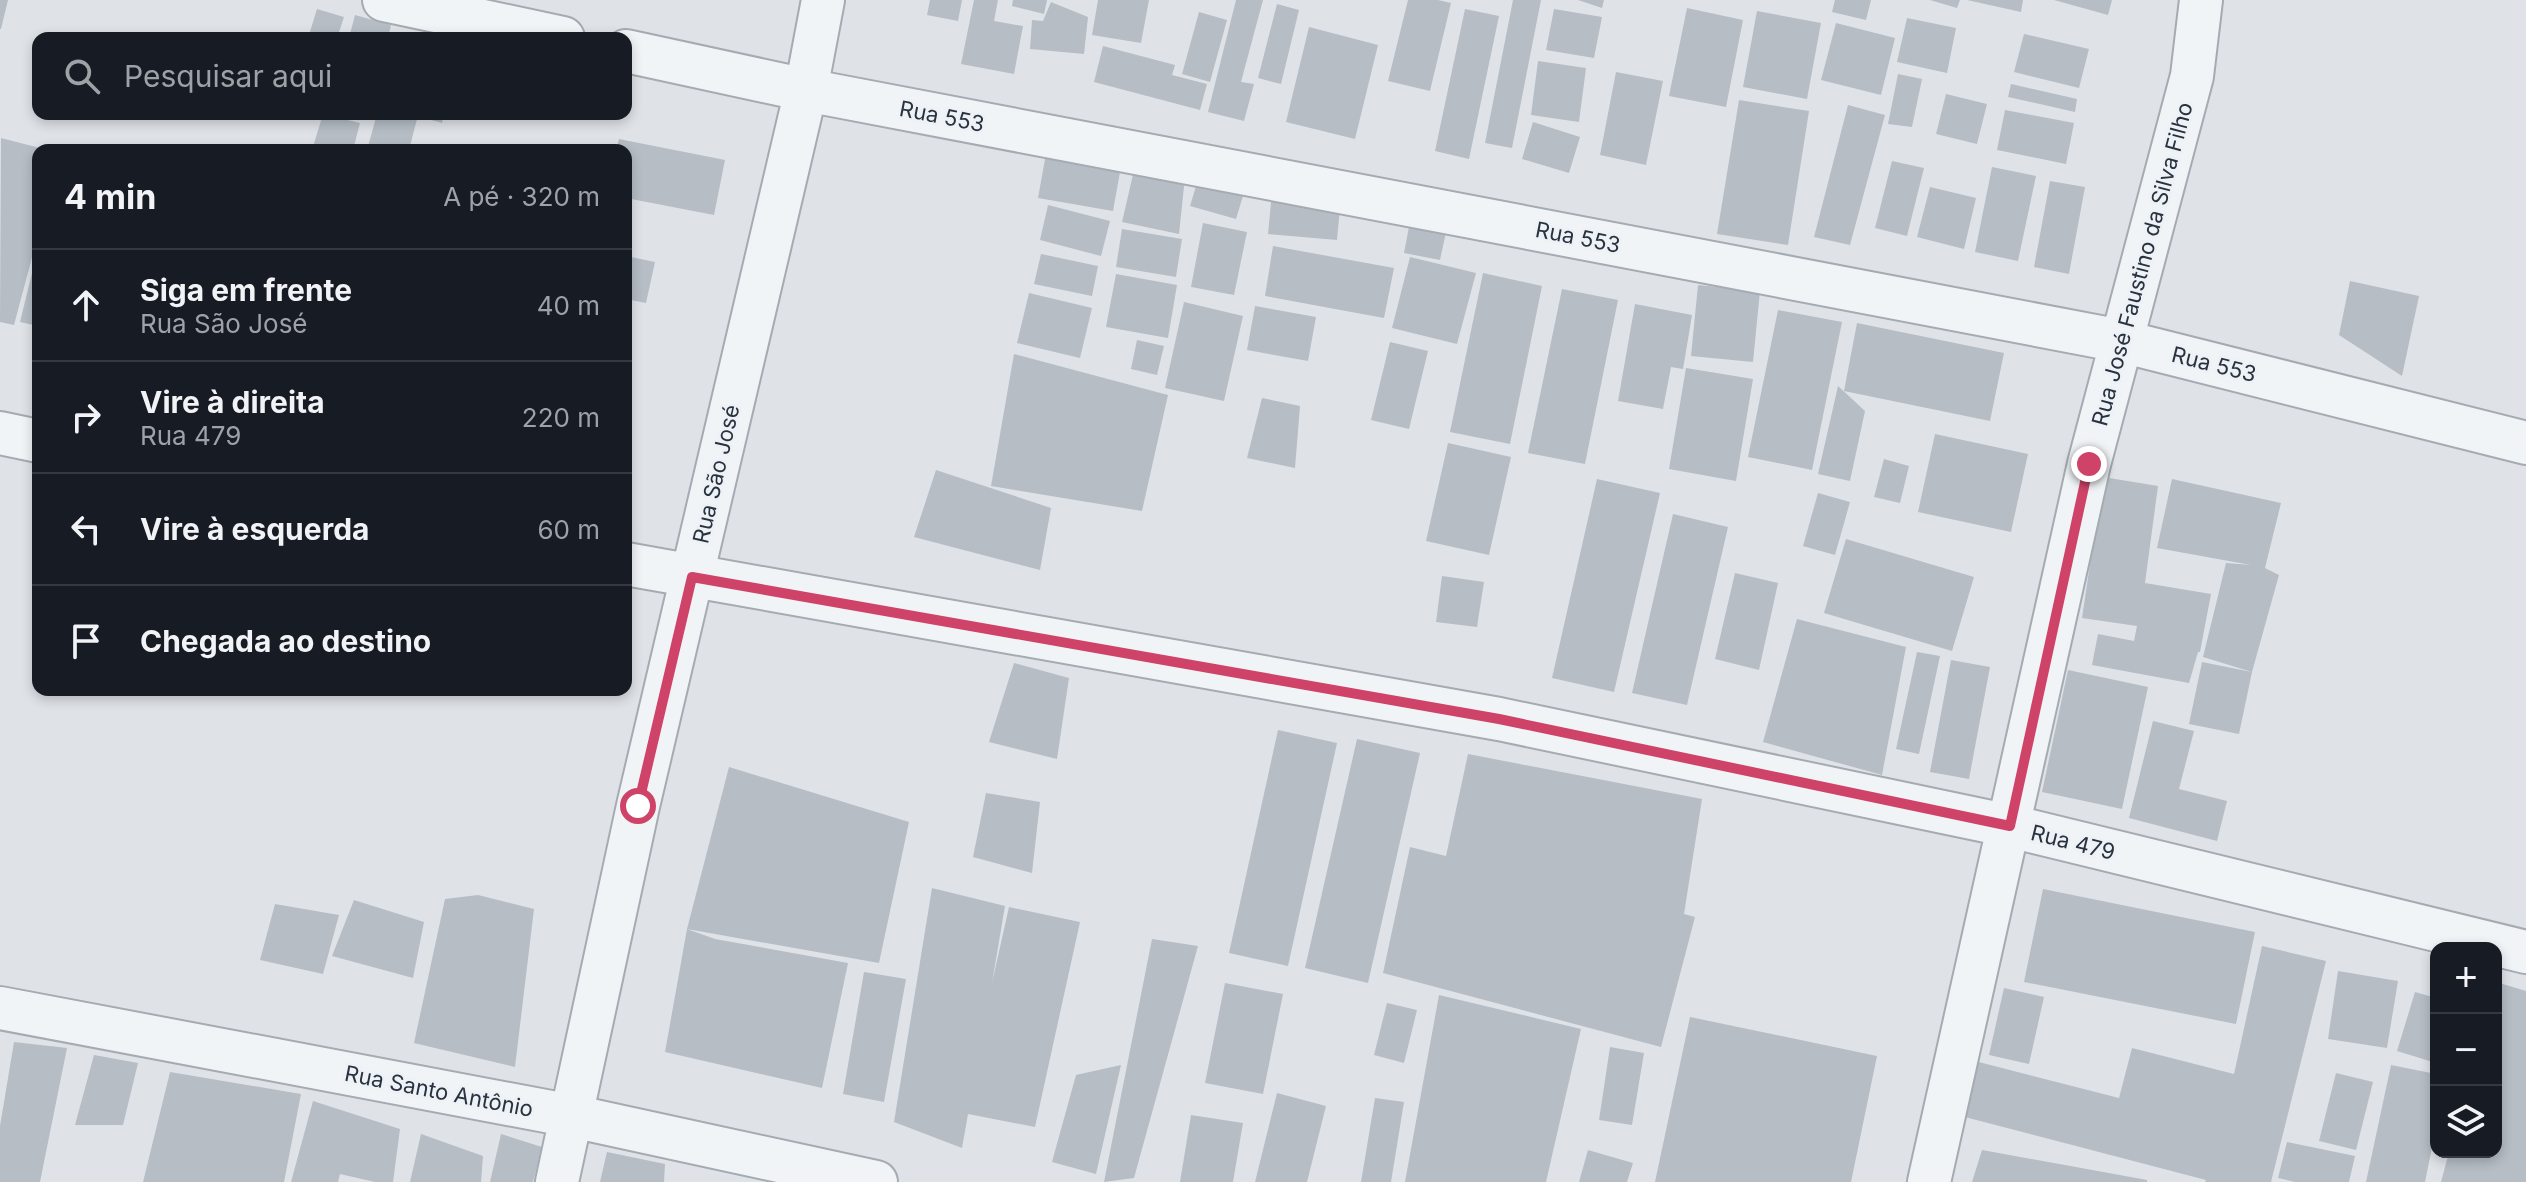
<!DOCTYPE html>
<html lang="pt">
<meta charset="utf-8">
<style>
:root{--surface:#171b24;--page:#20242c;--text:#f1f3f6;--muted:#9ea1a6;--line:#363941}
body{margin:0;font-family:Inter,sans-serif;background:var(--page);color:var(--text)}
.controls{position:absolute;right:24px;bottom:24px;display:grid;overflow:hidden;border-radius:16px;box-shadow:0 4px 12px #0003}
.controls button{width:72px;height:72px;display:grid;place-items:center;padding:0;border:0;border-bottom:2px solid var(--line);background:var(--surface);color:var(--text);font:40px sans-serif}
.stop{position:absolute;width:24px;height:24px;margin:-18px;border:6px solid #ce4367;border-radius:50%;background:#fff}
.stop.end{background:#ce4367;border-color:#fff;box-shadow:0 2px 8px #0008}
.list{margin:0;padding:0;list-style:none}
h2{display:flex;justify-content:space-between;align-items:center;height:104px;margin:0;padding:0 32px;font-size:34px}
h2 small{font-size:26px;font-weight:400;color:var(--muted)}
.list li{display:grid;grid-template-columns:52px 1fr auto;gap:24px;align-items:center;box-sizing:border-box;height:112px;padding:0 32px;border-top:2px solid var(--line)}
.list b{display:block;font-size:30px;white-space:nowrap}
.list p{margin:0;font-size:26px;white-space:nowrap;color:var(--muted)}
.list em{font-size:26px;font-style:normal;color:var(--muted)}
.icon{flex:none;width:44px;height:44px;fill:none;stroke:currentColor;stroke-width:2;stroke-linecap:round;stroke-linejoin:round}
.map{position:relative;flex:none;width:2526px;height:1182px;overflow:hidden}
.search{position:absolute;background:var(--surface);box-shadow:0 4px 12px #0003;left:32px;top:32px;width:600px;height:88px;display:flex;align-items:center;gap:20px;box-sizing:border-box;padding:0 28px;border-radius:16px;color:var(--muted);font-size:30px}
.panel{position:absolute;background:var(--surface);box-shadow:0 4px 12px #0003;left:32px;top:144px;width:600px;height:552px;border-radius:16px}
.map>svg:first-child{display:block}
.building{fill:#b6bdc5}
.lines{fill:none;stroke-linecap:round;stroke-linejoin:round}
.street-casing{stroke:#a4abb2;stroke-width:46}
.street{stroke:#f1f4f6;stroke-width:42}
.route{stroke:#ce4367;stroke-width:10}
.labels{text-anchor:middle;stroke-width:6;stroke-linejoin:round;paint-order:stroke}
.street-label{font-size:22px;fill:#28333f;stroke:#eef2f6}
</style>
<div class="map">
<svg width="2526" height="1182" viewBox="0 0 2526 1182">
<rect width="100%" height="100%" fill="#dfe3e8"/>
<path class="building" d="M0,0H8L1,29H0Z
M930,0H962L958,21L927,15Z
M974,0H998L994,21L1023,26L1014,74L961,64Z
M1013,0H1047L1044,14L1012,6Z
M1098,0H1149L1141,43L1092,35Z
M1236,0H1263L1241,82L1254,84L1244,121L1208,112Z
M1408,0H1438L1451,3L1430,91L1388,81Z
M1513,0H1541L1512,148L1485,143Z
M1578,0H1604L1602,8Z
M1835,0H1871L1866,20L1832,12Z
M1930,0H1960L1957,8Z
M1967,0H2023L2021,12Z
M2054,0H2112L2108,15Z
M1051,2L1088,17L1084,54L1030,49L1032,20L1043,21Z
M1277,4L1299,10L1281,84L1258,78Z
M1687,8L1743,20L1726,107L1669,96Z
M317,9L344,17L337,38H308Z
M1465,9L1499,16L1469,159L1435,151Z
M1554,9L1602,17L1594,58L1546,50Z
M1757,11L1821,23L1807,99L1743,87Z
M1199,12L1227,20L1210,82L1182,74Z
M355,15L391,25L388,38H349Z
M1907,18L1956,28L1947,73L1897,62Z
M1836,23L1895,38L1881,95L1821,80Z
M1309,27L1378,45L1355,139L1286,122Z
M2024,34L2089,49L2079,88L2014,72Z
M1103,46L1175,65L1172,75L1207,84L1200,110L1094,82Z
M1538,61L1586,68L1579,122L1531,115Z
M1616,72L1663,81L1646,165L1600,155Z
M1898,74L1922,79L1912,127L1888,124Z
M2011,84L2077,99L2075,112L2008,97Z
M1946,94L1987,104L1977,144L1936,134Z
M1739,100L1809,111L1788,245L1717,234Z
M1848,105L1885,115L1850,245L1814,237Z
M2005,110L2074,123L2066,164L1997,150Z
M323,114L360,123L353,150H312Z
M377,114H399L417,119L409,150H367Z
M410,114H444L442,123Z
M1533,122L1580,137L1569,173L1522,159Z
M1,138L44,149L38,150V235L14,325L0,322Z
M619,139L725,160L714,215L626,198V150H616Z
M1047,148L1122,161L1113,211L1038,198Z
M1892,161L1924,168L1907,236L1875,228Z
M1135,166L1185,177L1179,234L1122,222Z
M1992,167L2036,176L2018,261L1975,252Z
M2050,181L2085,187L2069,274L2034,267Z
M1197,183L1243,196L1236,219L1190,206Z
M1930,187L1976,198L1964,249L1917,237Z
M1272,192L1341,197L1337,240L1268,234Z
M1048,205L1110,221L1101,256L1040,240Z
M1411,216L1448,223L1440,260L1404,253Z
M1203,223L1247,232L1234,295L1191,287Z
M1122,229L1182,239L1176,277L1116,267Z
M1273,246L1394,268L1384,318L1265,296Z
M37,253H38V326L20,322Z
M1041,254L1098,266L1092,296L1034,284Z
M626,256L655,262L646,303L626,299Z
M1410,257L1476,273L1457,344L1392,328Z
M1483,273L1542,286L1510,444L1450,432Z
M1116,274L1177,285L1168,338L1106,327Z
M2350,281L2419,296L2402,376L2339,335Z
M1698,285L1760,291L1753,362L1691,356Z
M1562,289L1618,300L1585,464L1528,453Z
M1029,293L1092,308L1080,358L1017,343Z
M1184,302L1243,316L1224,401L1165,388Z
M1635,304L1692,315L1683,369L1671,367L1663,409L1618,401Z
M1255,306L1316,317L1308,361L1247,350Z
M1778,310L1842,322L1812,470L1748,457Z
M1857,323L2004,353L1990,421L1844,391Z
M1137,340L1164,346L1157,375L1131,369Z
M1390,342L1428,351L1409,429L1371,420Z
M1014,354L1168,395L1142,511L991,486Z
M1686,368L1753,379L1736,481L1669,469Z
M1838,386L1865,411L1850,481L1818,474Z
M1262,398L1300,406L1295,468L1247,458Z
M1935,434L2028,454L2011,532L1918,512Z
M1448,443L1511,457L1489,555L1426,541Z
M1884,459L1909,466L1900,503L1874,497Z
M936,470L1051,508L1040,570L914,537Z
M2103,477L2158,486L2145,583L2211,594L2200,652H2198L2189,683L2092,665L2098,634L2134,641L2137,626L2082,618Z
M1597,479L1660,493L1614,692L1552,678Z
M2172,479L2281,503L2265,568L2279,575L2252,672L2239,734L2189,724L2202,662L2252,672L2203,657L2226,563L2251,565L2157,548Z
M1818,493L1850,502L1835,555L1803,546Z
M1673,514L1728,527L1687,705L1632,693Z
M1846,539L1974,577L1952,651L1824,613Z
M1735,573L1778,583L1759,670L1715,659Z
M1442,576L1484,582L1477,627L1436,622Z
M1797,619L1906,647L1882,775L1763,742Z
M1917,652L1940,656L1919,754L1896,749Z
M1951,660L1990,667L1969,779L1930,772Z
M1014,663L1069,678L1057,759L989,742Z
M2068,670L2148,687L2122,809L2042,792Z
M2153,721L2194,731L2179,789L2227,801L2217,841L2129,818Z
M1278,730L1337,743L1288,966L1229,953Z
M1357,739L1420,753L1368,983L1305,968Z
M1468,754L1702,799L1684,914L1695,917L1661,1047L1383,973L1410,847L1446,856Z
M729,767L909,822L879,963L687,929L715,939L848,963L822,1088L665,1052L687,929Z
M986,793L1040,802L1032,873L973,857Z
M932,888L1005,906L992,983L1009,907L1080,922L1035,1127L968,1114L962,1148L894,1122Z
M2043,889L2255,932L2236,1024L2024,982Z
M478,895L534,909L515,1067L414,1043L445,899Z
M354,900L424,922L413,978L332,956Z
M275,904L339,915L323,974L260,960Z
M1152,939L1198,946L1134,1178L1104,1182Z
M2262,946L2326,961L2271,1182H2205L2206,1180L1957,1115L1971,1060L2119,1098L2132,1048L2234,1074Z
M2338,971L2398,981L2387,1048L2328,1039Z
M864,972L906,979L884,1102L843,1094Z
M2496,982L2526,991V1182H2441L2449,1152H2496Z
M1225,983L1283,994L1263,1094L1205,1083Z
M2004,988L2044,997L2029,1064L1989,1055Z
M2415,992L2436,998V1063L2397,1051Z
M1439,995L1581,1029L1546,1182H1405Z
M1387,1003L1417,1010L1404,1063L1374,1055Z
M1690,1017L1877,1056L1851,1182H1655Z
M14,1042L67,1048L40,1182H0V1126Z
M1610,1047L1644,1053L1632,1125L1599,1120Z
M94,1055L138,1063L123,1125H75Z
M1121,1065L1096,1174L1052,1162L1076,1075Z
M2391,1065L2436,1074V1128L2425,1182H2366Z
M170,1072L301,1094L284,1182H143Z
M2336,1073L2373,1082L2356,1150L2319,1141Z
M1277,1093L1326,1106L1307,1182H1255Z
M1375,1098L1404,1102L1391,1182H1361Z
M313,1101L400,1129L393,1182H375L340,1174L338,1182H291Z
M1191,1115L1243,1123L1233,1182H1180Z
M421,1134L483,1156L481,1182H410Z
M501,1134L542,1147L533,1182H490Z
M2287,1142L2355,1156L2349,1182H2295L2278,1178Z
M1588,1150L1633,1163L1627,1182H1579Z
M1982,1150L2147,1180V1182H1972Z
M607,1152L665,1164L664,1182H600Z"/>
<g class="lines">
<defs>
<path id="street" d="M384,0L563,38
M626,51L806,90L2121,341L2526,443
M0,433L38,441
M626,564L1499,719L2010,826L2526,952
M0,1008L572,1116L876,1182
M557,1182L638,806L806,90L823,0
M1929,1182L2089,464L2192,76L2201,0"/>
</defs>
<use href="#street" class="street-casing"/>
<use href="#street" class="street"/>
</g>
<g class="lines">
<path class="route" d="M638,806L692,577L1499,719L2010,826L2089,464"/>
</g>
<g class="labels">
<g class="street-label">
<text transform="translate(942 116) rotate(11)" y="8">Rua 553</text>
<text transform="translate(1578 237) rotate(11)" y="8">Rua 553</text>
<text transform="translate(2142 264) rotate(-75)" y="8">Rua José Faustino da Silva Filho</text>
<text transform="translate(2214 364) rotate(14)" y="8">Rua 553</text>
<text transform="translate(716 474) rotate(-77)" y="8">Rua São José</text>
<text transform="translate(2073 842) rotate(14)" y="8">Rua 479</text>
<text transform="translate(439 1091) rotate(11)" y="8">Rua Santo Antônio</text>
</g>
</g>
</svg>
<div class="controls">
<button>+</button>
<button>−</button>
<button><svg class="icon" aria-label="layers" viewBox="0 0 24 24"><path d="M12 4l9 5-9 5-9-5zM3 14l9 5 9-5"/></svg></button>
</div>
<div class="stop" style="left:638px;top:806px"></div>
<div class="stop end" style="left:2089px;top:464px"></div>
<div class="search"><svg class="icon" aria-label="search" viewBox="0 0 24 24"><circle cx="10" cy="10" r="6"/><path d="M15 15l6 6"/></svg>Pesquisar aqui</div>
<section class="panel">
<h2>4 min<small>A pé · 320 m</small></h2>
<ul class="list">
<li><svg class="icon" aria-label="ahead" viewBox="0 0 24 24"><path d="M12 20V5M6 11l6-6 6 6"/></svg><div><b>Siga em frente</b><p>Rua São José</p></div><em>40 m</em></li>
<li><svg class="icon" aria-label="right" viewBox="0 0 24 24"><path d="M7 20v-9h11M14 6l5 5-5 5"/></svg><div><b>Vire à direita</b><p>Rua 479</p></div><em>220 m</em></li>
<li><svg class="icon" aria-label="left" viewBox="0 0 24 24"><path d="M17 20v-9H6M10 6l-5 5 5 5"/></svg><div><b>Vire à esquerda</b></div><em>60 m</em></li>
<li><svg class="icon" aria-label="arrive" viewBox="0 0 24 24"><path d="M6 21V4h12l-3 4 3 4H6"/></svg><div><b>Chegada ao destino</b></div></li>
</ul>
</section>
</div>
